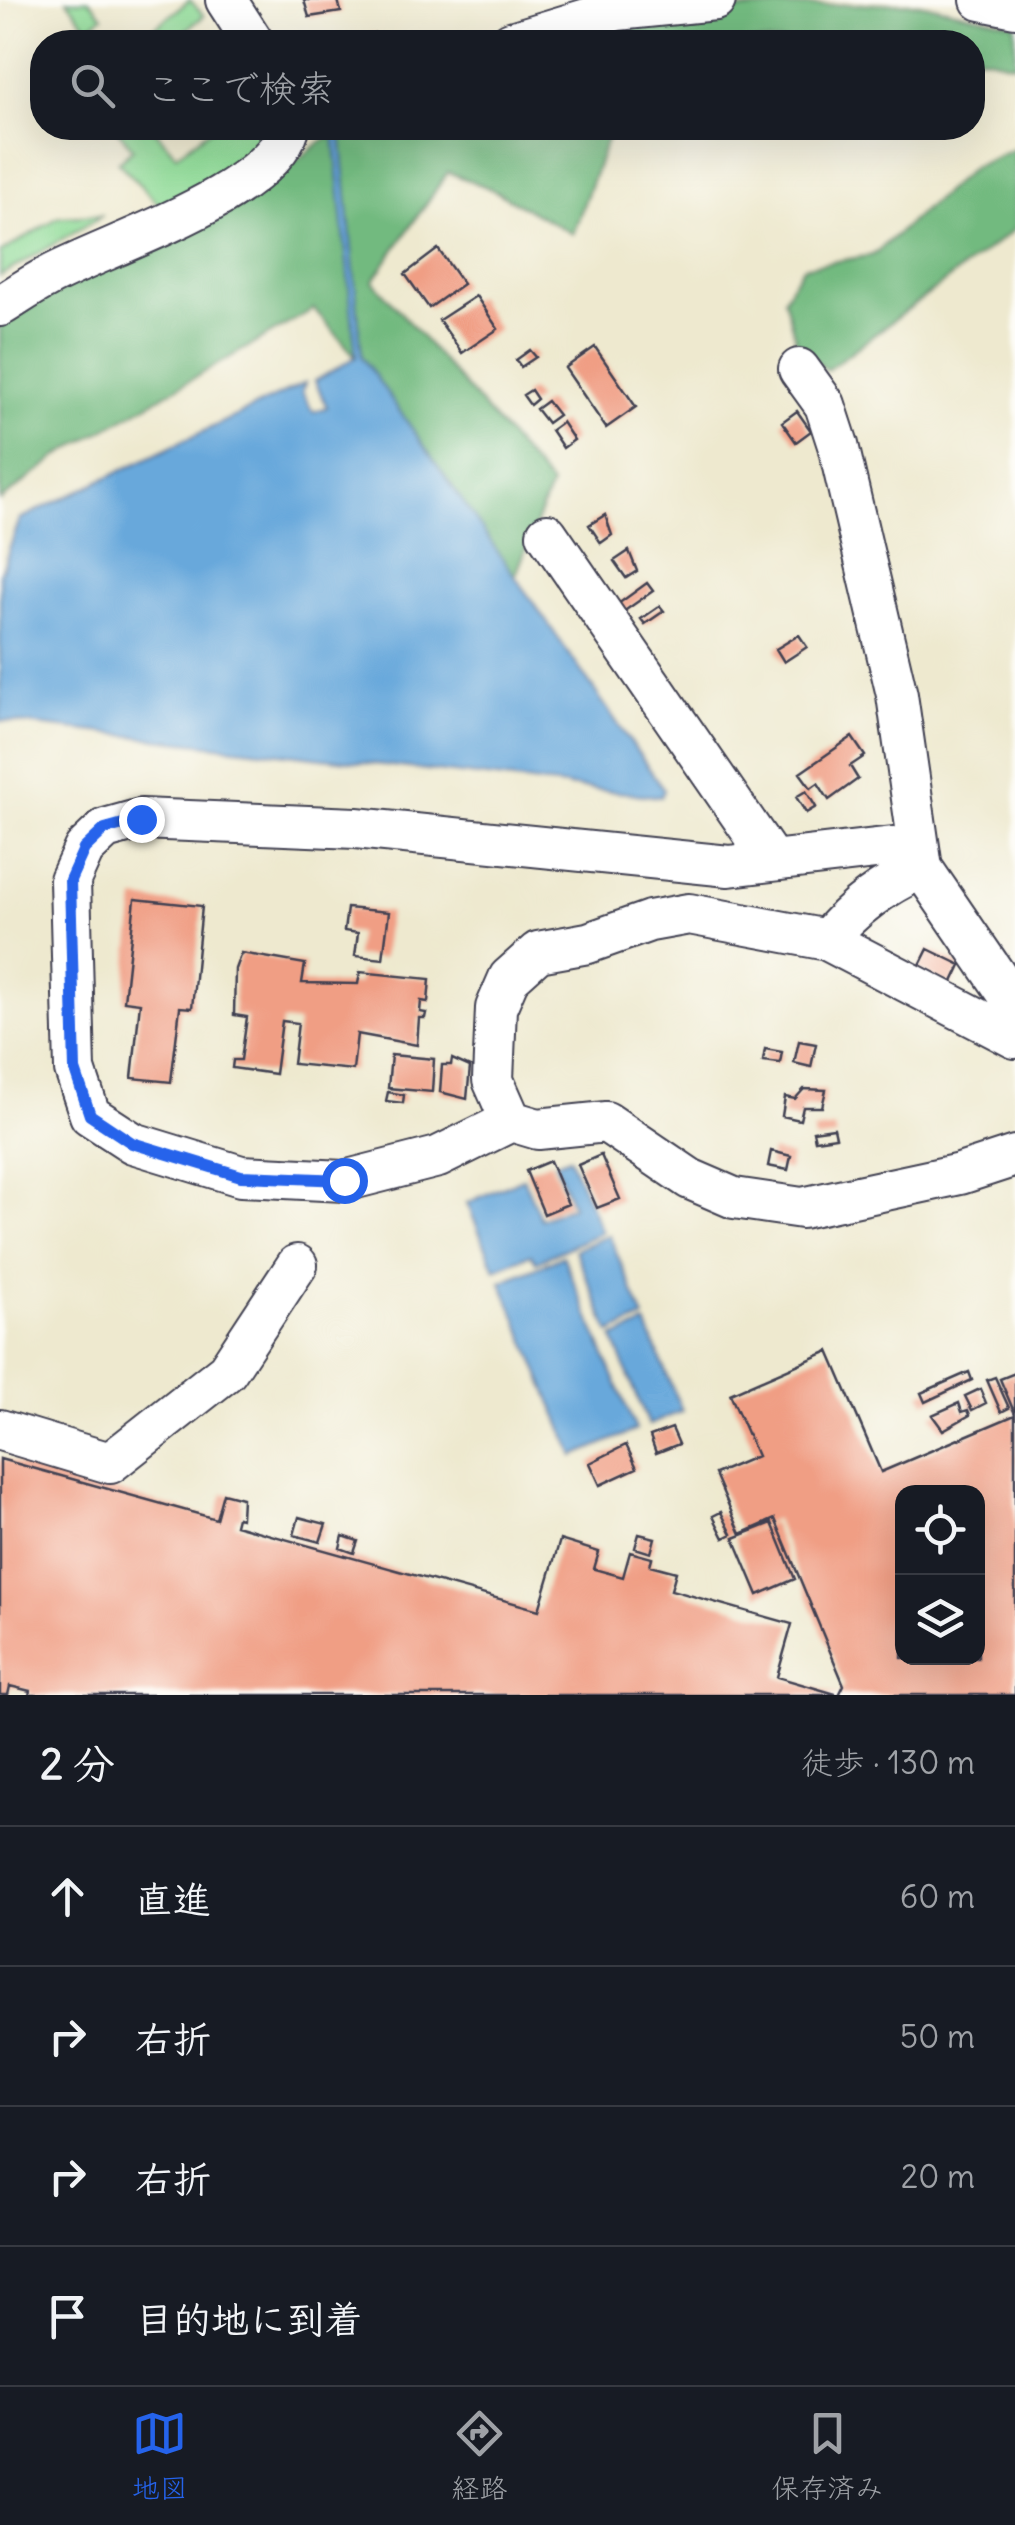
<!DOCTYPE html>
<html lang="ja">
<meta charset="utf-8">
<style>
:root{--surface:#171b24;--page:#20242c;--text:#f1f3f6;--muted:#9ea1a6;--line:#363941;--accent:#2563eb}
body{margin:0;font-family:Delius,"Klee One",sans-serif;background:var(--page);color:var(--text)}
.controls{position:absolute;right:30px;bottom:30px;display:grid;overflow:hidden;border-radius:20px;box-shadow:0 10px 40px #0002}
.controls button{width:90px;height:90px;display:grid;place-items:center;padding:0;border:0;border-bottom:2px solid var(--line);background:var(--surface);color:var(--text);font:50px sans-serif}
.stop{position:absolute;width:30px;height:30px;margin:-22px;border:8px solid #2563eb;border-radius:50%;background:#fff}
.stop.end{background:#2563eb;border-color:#fff;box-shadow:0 2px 10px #0008}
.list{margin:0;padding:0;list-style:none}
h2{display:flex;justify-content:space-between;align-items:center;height:130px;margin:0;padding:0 40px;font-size:42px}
h2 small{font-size:32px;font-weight:400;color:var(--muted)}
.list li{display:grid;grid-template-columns:65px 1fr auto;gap:30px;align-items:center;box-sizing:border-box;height:140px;padding:0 40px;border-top:2px solid var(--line)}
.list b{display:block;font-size:38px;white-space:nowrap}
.list em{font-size:32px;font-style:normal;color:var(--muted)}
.icon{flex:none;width:55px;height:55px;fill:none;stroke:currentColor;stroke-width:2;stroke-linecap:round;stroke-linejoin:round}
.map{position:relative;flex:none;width:1015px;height:1695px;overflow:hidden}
.search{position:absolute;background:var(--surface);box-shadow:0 10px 40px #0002;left:30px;right:30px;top:30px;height:110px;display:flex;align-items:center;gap:25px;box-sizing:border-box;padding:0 35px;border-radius:40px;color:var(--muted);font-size:38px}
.sheet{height:690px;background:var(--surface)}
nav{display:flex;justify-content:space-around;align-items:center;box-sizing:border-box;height:140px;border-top:2px solid var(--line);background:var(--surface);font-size:28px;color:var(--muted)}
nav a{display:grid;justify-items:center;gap:5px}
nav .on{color:var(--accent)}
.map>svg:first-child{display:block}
.green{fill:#8eda96;stroke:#587e68;stroke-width:2.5}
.forest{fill:#72ba7f;stroke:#4a6e5d;stroke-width:2.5}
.water{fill:#68a8db;stroke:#45658b;stroke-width:2.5}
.building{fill:#f09e84;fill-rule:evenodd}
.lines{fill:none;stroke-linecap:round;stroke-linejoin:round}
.minor-casing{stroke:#414051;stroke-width:44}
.minor{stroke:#fff;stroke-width:40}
.route{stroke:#2563eb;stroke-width:12}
</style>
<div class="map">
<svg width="1015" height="1695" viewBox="0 0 1015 1695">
<rect width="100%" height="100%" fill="#fdfcf7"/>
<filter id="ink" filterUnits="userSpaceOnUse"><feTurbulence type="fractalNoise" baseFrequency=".01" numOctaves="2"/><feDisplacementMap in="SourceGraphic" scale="20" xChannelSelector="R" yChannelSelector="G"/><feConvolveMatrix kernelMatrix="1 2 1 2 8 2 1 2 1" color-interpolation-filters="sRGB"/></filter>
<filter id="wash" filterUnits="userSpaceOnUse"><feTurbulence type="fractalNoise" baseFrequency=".0048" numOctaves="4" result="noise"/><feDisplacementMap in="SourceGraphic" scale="40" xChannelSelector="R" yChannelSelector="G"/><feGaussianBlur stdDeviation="2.25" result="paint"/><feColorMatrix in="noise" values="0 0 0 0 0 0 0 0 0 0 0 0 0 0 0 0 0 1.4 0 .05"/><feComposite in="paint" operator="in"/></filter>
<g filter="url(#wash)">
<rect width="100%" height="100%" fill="#eee9cf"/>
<path class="green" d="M67,0H89L103,16L88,28Z
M190,0L204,16L171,42H136Z
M116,128H153L176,155L212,128H262L260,144L199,191L162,208L118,162L133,149Z
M103,215L0,276V253L59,217Z"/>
<path class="forest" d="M919,3L1015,24V64L973,55L972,42H564C664,7 812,4 919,3Z
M340,128H611L573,234L489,188L448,172L373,281L551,485L515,577L362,358L356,357L314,309L60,455L0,501V324L97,270L220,217Z
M1015,149V229L827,370L798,349L784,298L803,267L873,255L973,167Z"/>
<path class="water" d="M334,133H341L362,357L664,790L661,797L0,721V575L20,519L305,383L302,392L313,412L327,407L315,381L356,357Z
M569,1157L602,1232L536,1262L531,1254L495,1269L467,1203L523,1178L541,1219L572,1206L555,1163Z
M609,1235L644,1318L610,1333L575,1250Z
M563,1256L636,1430L574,1456L501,1282Z
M646,1324L682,1411L649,1425L613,1338Z"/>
<g id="blocks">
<path class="building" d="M304,0H338L341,12L309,17Z
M374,33L378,42H349Z
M438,249L463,284L429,308L405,274Z
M476,296L498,329L462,353L439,320Z
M595,347L636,407L606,428L565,368Z
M530,350L536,357L521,367L516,360Z
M531,390L537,399L530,405L523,395Z
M547,401L558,415L547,423L536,409Z
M797,411L811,431L796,442L782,422Z
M562,422L574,440L563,448L551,430Z
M605,515L612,535L601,543L589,525Z
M629,551L637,571L626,578L614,561Z
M647,583L653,591L623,612L618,604Z
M660,606L664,611L645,624L641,619Z
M799,635L807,647L784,662L776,649Z
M852,737L865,756L850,766L858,779L829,800L818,783L811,788L800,773Z
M806,791L816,807L806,813L796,797Z
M135,899L202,906L192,1008L180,1007L171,1082L132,1078L140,1003L124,1001Z
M347,908L389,912L383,959L355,956L358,933L344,931Z
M928,949L961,965L951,986L918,969Z
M241,953L305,964L302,983L358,984L360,972L430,979L428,1002L421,1001L420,1012L426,1013L425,1018H419L417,1045L357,1034L353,1070L293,1064L298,1023L282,1021L275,1074L232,1068L233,1060H241L247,1017L234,1015L235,969Z
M799,1041L816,1044L811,1067L794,1063Z
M765,1049L782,1052L780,1063L763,1061Z
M391,1055L434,1059L432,1092L388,1088Z
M452,1059L470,1067L467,1099L440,1092L442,1065H451Z
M804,1089L826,1090L822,1107H803L800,1120L782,1116L785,1097L795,1099Z
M388,1092L404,1095L403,1103L386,1101Z
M834,1128L836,1137L815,1140L813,1131Z
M771,1151L791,1156L788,1170L768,1166Z
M601,1155L620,1199L597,1208L578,1165Z
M550,1161L568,1204L544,1214L526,1171Z
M829,1351L881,1472L1015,1415V1695H839L844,1685L775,1519L741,1534L715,1474L757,1456L730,1394ZM902,1492H978V1658H902Z
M969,1372L972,1380L925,1402L921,1393Z
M1015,1373V1414L1000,1379Z
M995,1377L1009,1408L1001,1412L987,1380Z
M980,1389L986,1403L972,1410L965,1396Z
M959,1403L962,1412L968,1410L970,1415L943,1430L932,1415Z
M672,1428L679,1444L656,1453L650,1436Z
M626,1445L637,1468L600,1485L590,1463Z
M0,1459L216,1519L223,1493L242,1498L241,1518L237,1517L235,1525L539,1610L560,1540L599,1552L594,1569L623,1577L630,1552L652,1558L650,1565L676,1572L671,1590L792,1624L777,1677L839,1695H29L30,1691L10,1686L8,1695H0Z
M721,1512L732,1534L724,1538L713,1516Z
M299,1517L326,1524L320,1542L294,1535Z
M772,1523L795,1579L758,1595L734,1538Z
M639,1534L655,1538L651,1553L635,1548Z
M343,1536L358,1541L354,1553L340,1548Z"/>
</g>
</g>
<g filter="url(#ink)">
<use href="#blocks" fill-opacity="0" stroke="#414051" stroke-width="2.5"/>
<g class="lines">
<defs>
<path id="minor" d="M226,0L253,42
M981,0L1015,7
M511,42L617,10L715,0
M0,306C15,297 30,286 46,278C105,245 269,196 289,128
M799,369L825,405L838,445L897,695L922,868C884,886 854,906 827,940
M547,534L771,859
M1015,1038L827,940L689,914L650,921L588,943L538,952L509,978L496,1008L493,1080L511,1121L538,1129L606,1122L690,1179L734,1198L802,1208L960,1174L1015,1156
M511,1121L438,1157L344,1181L241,1176L133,1143L90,1115L75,1070L70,880L84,849L105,829L141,819L356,828L729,866L893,847L922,868L1015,1004
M0,1430L110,1463L227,1371L297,1265"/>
</defs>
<use href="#minor" class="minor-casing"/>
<use href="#minor" class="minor"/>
</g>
</g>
<g class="lines" filter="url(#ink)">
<path class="route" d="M141,819L105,829L84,849L70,880L75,1070L90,1115L132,1143L241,1176L344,1180"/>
</g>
</svg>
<div class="controls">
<button><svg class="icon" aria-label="locate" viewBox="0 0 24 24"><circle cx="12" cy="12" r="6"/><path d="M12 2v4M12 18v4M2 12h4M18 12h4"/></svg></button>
<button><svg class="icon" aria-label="layers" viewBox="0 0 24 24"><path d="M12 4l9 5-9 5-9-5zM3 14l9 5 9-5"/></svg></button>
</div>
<div class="stop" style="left:344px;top:1180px"></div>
<div class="stop end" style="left:141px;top:819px"></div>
<div class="search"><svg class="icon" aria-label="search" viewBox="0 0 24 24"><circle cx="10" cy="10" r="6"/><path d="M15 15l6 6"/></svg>ここで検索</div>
</div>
<section class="sheet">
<h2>2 分<small>徒歩 · 130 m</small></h2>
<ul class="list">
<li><svg class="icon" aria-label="ahead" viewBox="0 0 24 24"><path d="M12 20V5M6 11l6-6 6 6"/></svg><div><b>直進</b></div><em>60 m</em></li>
<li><svg class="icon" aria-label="right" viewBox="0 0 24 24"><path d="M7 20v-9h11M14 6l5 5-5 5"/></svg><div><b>右折</b></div><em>50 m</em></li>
<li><svg class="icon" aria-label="right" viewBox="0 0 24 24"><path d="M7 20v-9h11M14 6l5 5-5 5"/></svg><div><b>右折</b></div><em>20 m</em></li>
<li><svg class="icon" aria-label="arrive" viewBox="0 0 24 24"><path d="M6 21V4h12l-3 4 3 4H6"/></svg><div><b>目的地に到着</b></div></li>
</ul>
</section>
<nav>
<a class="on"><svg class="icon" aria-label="map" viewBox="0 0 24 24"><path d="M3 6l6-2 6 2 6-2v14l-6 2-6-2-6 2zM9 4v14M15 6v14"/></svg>地図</a>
<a><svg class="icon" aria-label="directions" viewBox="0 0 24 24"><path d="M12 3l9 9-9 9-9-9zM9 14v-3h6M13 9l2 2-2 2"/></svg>経路</a>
<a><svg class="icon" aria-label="saved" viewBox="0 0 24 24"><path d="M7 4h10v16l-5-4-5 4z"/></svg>保存済み</a>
</nav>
